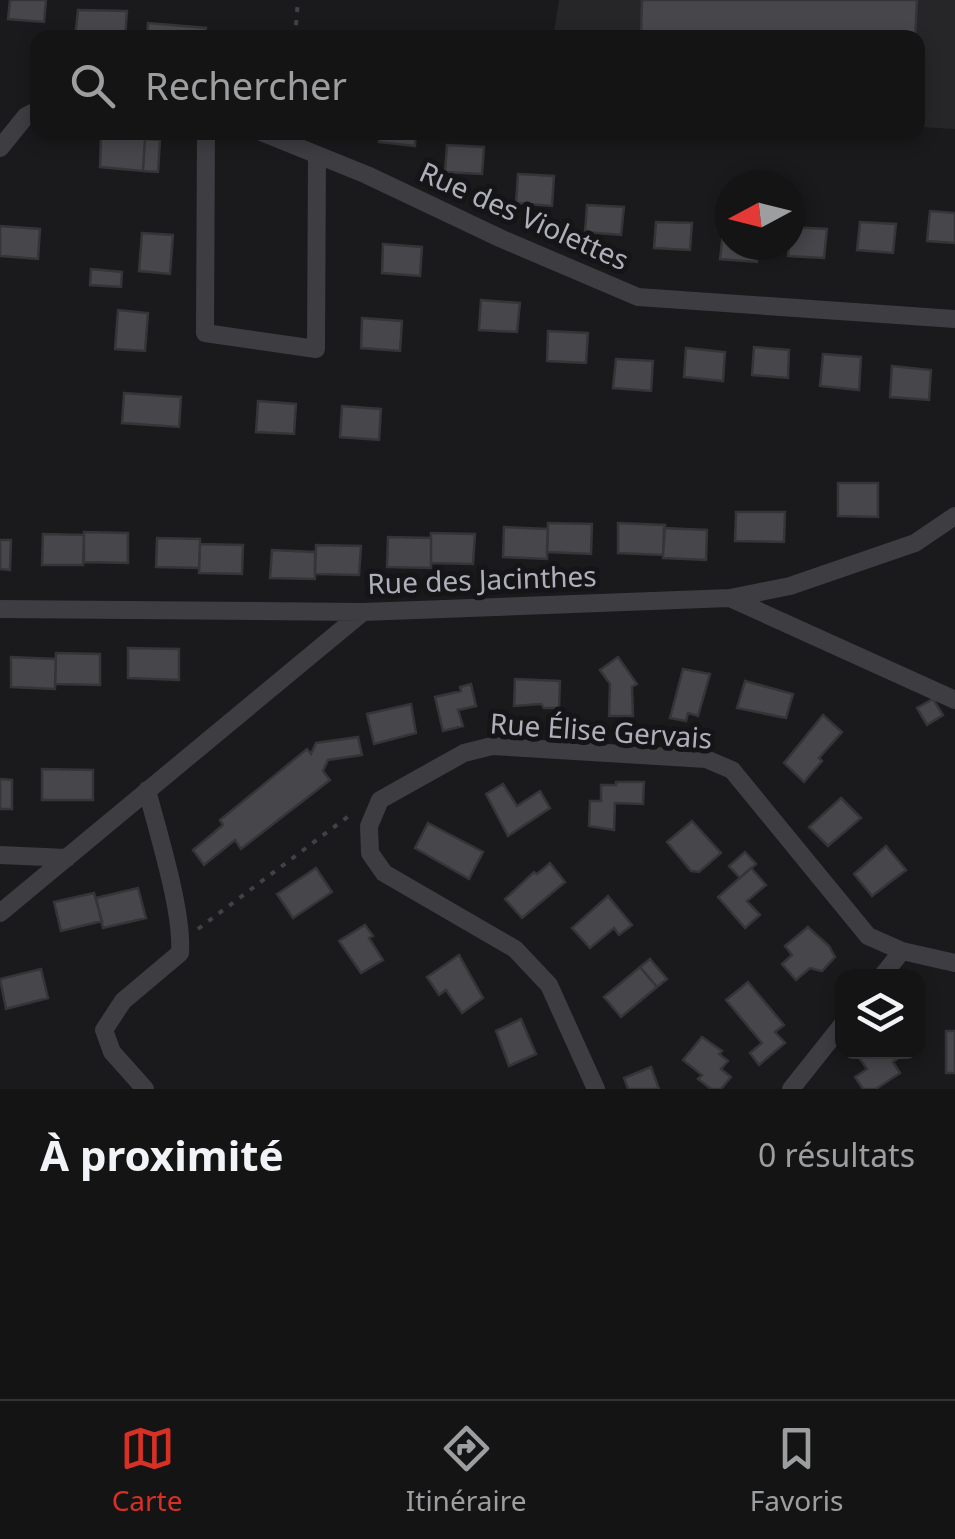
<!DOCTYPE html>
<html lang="fr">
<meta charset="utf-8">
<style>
:root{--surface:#141415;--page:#1d1d1e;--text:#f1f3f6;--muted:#9d9ea0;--line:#333334;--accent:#d93025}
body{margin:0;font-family:"Noto Sans",sans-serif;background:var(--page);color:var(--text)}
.controls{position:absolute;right:30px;bottom:30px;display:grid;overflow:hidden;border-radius:20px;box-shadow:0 5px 15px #0003}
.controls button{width:90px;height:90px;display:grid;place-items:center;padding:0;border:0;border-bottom:2px solid var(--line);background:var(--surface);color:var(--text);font:50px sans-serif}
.compass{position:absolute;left:715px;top:170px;width:90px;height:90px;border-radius:50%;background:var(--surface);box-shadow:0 5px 15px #0003;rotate:263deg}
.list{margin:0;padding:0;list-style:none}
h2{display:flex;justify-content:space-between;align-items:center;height:130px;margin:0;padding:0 40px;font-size:42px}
h2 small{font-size:32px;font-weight:400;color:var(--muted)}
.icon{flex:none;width:55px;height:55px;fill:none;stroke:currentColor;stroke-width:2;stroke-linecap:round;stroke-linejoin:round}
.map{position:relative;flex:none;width:955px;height:1089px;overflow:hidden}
.search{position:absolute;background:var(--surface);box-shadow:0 5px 15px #0003;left:30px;right:30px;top:30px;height:110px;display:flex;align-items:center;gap:25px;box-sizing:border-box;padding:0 35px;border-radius:20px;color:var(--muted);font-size:38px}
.sheet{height:310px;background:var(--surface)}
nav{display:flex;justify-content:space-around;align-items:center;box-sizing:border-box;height:140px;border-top:2px solid var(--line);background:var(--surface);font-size:28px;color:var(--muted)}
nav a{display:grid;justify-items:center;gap:5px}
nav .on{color:var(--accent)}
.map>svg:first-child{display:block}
.built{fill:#262628}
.building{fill:#47474b;stroke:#353437;stroke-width:2.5}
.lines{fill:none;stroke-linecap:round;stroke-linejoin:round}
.path{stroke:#414247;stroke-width:4;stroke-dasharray:5 8;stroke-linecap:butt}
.street{stroke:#3d3d42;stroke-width:18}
.labels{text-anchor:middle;stroke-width:10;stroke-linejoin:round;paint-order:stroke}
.street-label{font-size:28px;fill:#aeafba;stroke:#151517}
</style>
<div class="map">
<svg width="955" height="1089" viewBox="0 0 955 1089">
<rect width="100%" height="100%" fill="#1a1a1c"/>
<path class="built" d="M559,0H955V129L918,127V38H553Z"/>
<path class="building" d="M10,0H46L44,22L8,19Z
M642,0H917L915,38L641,35Z
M78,10L127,11L125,38H75Z
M148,23L206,28L205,38H147Z
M380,132H416L415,146L379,142Z
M101,136L145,139L143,171L100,167Z
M145,139L160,140L158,172L143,171Z
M447,145L484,147L482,174L445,172Z
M518,174L554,176L552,206L516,203Z
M587,205L624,207L621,235L585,232Z
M930,211L955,213V243L927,241Z
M656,222L692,223L690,250L654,248Z
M860,222L896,224L893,253L857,250Z
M0,226L40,229L38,259L0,256Z
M791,227L827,229L824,258L788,256Z
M142,233L173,235L170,274L139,271Z
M723,233H730V245H759L757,262L720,259Z
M383,244L422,247L420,276L382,273Z
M91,269L122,272L121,287L90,285Z
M481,300L520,303L517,332L479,330Z
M118,310L148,313L145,351L115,349Z
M362,318L402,321L400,351L361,348Z
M548,331L588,333L586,363L547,361Z
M754,347L789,350L788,378L752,375Z
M686,348L725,352L723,381L684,377Z
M823,354L861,357L859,390L820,386Z
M616,359L653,361L651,391L613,388Z
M892,366L931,370L929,400L890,397Z
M124,393L181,397L179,427L122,423Z
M258,401L296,404L294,434L256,432Z
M342,406L381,409L379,440L340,437Z
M838,483H878V517L838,516Z
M736,512H785L784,542L735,541Z
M548,523L592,524L591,554L547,552Z
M618,523L665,525L663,555L618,553Z
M504,527L548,529L547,559L503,557Z
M664,528L707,530L706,560L663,558Z
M84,532L128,533V563L84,562Z
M431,533L475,534L473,564L431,563Z
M43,534L84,535L83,565H42Z
M388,537L431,538V568L387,567Z
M157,538L200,539L199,568L156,567Z
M0,540H11L10,570L0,569Z
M200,544L243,545L242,574L199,573Z
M316,545L361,546L359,575L315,574Z
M272,550L315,552V579L270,578Z
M128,648L179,649V680L128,678Z
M56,653L100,654V685L55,684Z
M11,657L56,659L55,689L11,687Z
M618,657L637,684L632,687L633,716H609L610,684L600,670Z
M683,669L710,674L698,716L688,713L686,721L670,718Z
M515,679L560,681L559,708H544L541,704L514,706Z
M745,681L793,694L786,718L737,708Z
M471,684L476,706L458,710L463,726L443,731L435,697L461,691L460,687Z
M933,699L943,715L927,725L917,708Z
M411,704L416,733L374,744L367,714Z
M823,715L842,732L819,758L822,761L804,782L784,763Z
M358,737L362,755L328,760L323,771L330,780L241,849L235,840L204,865L193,850L223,825L220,820L307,749L311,754L316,743Z
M42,769L93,770V800H42Z
M0,779L12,780V809H0Z
M616,782H644L643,804L615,803L614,830L589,826L590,801H601V785H616Z
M503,784L517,806L540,791L550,808L508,836L486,794Z
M841,798L861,818L828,846L809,827Z
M692,821L721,853L699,872L691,871L667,842Z
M428,823L483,852L469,879L415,848Z
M886,846L906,870L872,896L854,874Z
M745,852L756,864L740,878L729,866Z
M550,863L565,882L522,918L505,899L534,872L537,874Z
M316,868L332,892L293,918L277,894Z
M751,868L766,885L747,901L760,915L745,928L718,897Z
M138,888L146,918L103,928L96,898Z
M94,893L102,921L61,931L54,902Z
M608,896L632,925L619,935L614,928L590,948L572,928Z
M365,925L373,936L369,938L383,960L361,973L339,941Z
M808,927L829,946L835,957L822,971L810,968L796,980L782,964L792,955L785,946Z
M459,955L483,998L462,1013L446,990L439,995L427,977Z
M650,959L667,979L657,987L640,967Z
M640,967L657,987L621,1017L604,997Z
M41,969L48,998L6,1009L0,979Z
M748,982L784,1025L775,1032L785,1043L759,1065L750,1053L762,1043L726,1000Z
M521,1019L536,1054L509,1066L496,1031Z
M946,1031H955V1073H946Z
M702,1037L722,1051L719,1054L728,1061L721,1069L731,1077L721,1089H711L698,1079L702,1075L683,1060Z
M865,1052H902L903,1054L893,1062L900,1073L876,1089H863L855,1077L867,1069L858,1056Z
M651,1067L659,1089H628L624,1078Z"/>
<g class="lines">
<path class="path" d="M295,38L298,0
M198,929L350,815"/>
<path class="street" d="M206,132L205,333L316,349L317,155
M261,132L367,175L502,239L638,297L955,319
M0,148L26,116L38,110
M730,598L955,700
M0,609L363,612L730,598L790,586L915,543L955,516
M0,855L67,858
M0,913L363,612
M882,976L902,951L955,963
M145,1089L112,1052L104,1030L123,1001L180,953C183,911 158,833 147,790
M596,1089L549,985L515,949L384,873L370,853L369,826L380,800L464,753L492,746L706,759L732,770L868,936L902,951
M791,1089L842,1025"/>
</g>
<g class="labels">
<g class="street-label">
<text transform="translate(524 216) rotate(24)" y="10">Rue des Violettes</text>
<text transform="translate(482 580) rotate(-2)" y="10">Rue des Jacinthes</text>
<text transform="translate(601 731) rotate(4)" y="10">Rue Élise Gervais</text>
</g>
</g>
</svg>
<div class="controls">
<button><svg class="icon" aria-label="layers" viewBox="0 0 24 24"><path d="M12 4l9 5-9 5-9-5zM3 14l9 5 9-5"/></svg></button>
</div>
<svg class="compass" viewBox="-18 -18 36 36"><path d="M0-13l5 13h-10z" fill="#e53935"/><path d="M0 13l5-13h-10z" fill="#9d9ea0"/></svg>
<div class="search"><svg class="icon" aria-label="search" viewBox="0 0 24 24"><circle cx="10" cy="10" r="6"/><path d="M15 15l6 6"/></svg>Rechercher</div>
</div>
<section class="sheet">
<h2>À proximité<small>0 résultats</small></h2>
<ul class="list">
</ul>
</section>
<nav>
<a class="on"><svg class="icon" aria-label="map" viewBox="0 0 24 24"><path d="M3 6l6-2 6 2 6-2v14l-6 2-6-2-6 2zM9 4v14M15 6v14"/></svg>Carte</a>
<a><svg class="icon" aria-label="directions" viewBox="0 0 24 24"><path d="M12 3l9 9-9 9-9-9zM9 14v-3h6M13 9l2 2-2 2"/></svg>Itinéraire</a>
<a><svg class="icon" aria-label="saved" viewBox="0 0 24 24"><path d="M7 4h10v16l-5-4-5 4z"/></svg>Favoris</a>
</nav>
